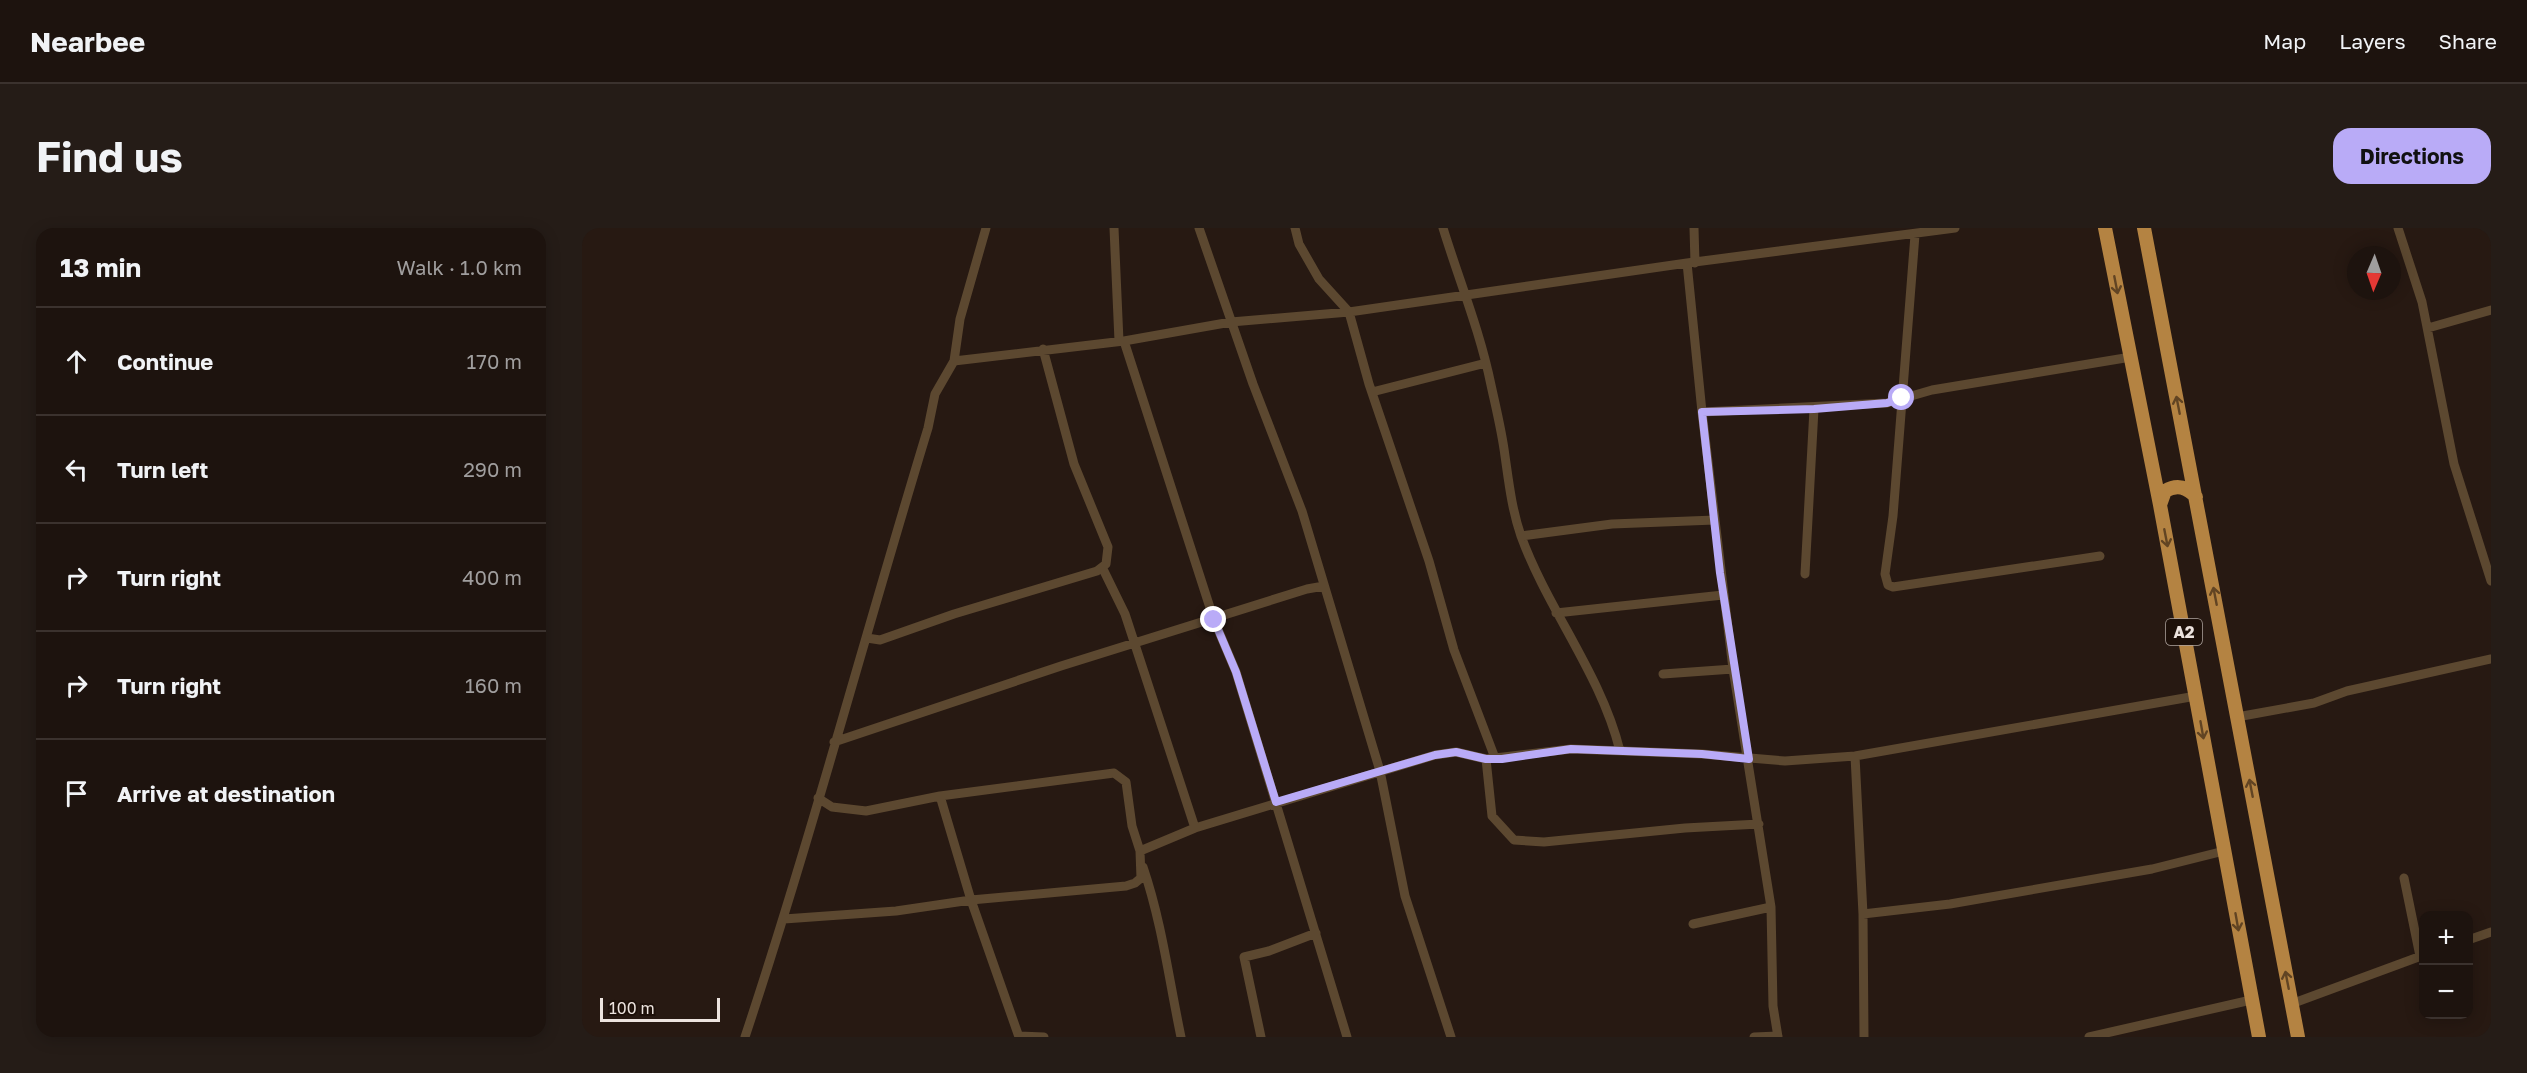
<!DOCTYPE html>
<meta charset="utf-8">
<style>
:root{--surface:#1d130e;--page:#251c17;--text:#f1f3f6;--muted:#a09e9e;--line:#3b322e;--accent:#b9abf7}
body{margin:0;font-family:"Golos Text",sans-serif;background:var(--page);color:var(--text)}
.controls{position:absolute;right:18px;bottom:18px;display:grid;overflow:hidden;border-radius:12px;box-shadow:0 3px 15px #0003}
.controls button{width:54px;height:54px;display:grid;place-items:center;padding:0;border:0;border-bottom:2px solid var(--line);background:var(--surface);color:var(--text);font:30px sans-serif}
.compass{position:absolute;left:1765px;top:18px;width:54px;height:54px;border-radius:50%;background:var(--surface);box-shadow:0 3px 15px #0003;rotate:182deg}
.scale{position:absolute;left:18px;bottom:15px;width:120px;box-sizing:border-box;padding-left:6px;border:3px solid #ece3de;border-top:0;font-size:16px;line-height:21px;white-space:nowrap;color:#ece3de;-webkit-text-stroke:4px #1d1009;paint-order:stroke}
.stop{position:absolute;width:18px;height:18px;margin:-14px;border:4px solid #b9abf7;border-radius:50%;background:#fff}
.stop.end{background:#b9abf7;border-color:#fff;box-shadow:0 2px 6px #0008}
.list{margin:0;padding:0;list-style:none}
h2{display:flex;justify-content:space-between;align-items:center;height:78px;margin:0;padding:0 24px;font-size:26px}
h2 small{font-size:20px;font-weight:400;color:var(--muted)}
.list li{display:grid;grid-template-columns:39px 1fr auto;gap:18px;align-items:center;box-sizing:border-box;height:108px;padding:0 24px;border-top:2px solid var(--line)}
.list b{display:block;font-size:22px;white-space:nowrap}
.list em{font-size:20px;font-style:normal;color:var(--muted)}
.icon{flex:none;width:33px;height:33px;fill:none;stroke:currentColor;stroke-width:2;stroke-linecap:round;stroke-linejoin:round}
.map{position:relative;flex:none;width:1909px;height:809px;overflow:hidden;border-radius:18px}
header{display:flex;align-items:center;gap:36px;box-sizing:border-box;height:84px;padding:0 30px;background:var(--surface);border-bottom:2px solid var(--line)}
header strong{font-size:28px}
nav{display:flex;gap:33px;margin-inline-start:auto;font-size:21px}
.intro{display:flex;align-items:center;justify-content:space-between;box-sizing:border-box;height:144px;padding:0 36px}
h1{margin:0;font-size:42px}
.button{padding:15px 27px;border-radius:18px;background:var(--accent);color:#111;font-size:21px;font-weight:700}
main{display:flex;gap:36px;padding:0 36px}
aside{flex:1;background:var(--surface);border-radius:18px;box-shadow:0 3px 15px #0003}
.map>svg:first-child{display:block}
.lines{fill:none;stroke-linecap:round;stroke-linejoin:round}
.minor{stroke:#5c4830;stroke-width:9}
.highway{stroke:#b48342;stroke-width:14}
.oneway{stroke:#614423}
.route{stroke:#b9abf7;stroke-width:8}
.labels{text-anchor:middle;stroke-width:5;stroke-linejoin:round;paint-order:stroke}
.shield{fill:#1d1009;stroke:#aea49e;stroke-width:1.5}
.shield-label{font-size:16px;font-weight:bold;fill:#ece3de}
</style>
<header>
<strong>Nearbee</strong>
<nav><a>Map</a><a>Layers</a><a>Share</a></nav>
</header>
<div class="intro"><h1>Find us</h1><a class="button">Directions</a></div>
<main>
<aside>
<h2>13 min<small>Walk · 1.0 km</small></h2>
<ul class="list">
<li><svg class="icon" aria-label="ahead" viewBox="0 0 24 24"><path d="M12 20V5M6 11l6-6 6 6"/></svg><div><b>Continue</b></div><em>170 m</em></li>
<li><svg class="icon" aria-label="left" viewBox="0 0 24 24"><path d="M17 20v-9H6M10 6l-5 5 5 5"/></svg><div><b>Turn left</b></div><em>290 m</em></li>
<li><svg class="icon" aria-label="right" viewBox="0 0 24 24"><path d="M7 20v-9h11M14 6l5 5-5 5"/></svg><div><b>Turn right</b></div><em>400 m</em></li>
<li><svg class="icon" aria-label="right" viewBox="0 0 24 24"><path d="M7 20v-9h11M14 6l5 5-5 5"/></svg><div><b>Turn right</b></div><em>160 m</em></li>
<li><svg class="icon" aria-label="arrive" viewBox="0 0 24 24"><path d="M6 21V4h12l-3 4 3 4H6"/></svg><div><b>Arrive at destination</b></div></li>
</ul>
</aside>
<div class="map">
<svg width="1909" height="809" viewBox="0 0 1909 809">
<rect width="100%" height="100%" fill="#271912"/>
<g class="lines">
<path class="minor" d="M532,0L537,113
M617,0L671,156L720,283L798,543L823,668L869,809
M713,0L717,16L737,51L767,84L787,156L847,333L872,422L913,530L989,521L1120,526L1203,533L1273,528L1614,468
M861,0C877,52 898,103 909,157C914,180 920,204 923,228C927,256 930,282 939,308C966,382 1019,446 1038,523
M1112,0L1113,35
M1816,0L1840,74L1872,236L1909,353
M1333,7L1311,288L1303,346L1306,357L1311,359L1518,328
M1105,35L1120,184
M1846,100L1909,82
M542,113L632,392L654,444L765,809
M372,133L378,91L404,0
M790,164L904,135
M939,308L1030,296L1133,292
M521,341L543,386L613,600
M1223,346L1232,181
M974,385L1141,367
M285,410L298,412L372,386L515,343L524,336L526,319L492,236L461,121
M1081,446L1151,441
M1655,489L1732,475L1765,463L1909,431
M252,514L479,438L725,361L742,358
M1273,528L1281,686
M910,530L904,531L910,588L932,612L962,614L1103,600L1177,596
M358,568L389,672L544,658L553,655L559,650L558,623L613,600L853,527L874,524L904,531
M236,570L250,579L284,583L358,568L532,545L544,554L550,598L558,623
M561,639C580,695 587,752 599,809
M1822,650L1838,728
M202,691L314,683L389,672L437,809
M1111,696L1189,679
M1886,712L1909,704
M1709,776L1842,727
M437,808L462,809
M163,809C230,607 284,403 346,200L353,166L372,133L542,113L649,94L767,84L1105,35L1373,0
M679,809L662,729L687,723L734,705
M1172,809L1196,808
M1196,809L1191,778L1189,679L1151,441L1120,184L1305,175L1350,162L1549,129
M1282,809L1281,686L1368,676L1570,641L1642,623
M1507,809L1669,772"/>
<path class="highway" d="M1523,0L1578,277L1677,809
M1562,0L1716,809
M1578,277L1583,263C1595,256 1605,259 1614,269"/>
</g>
<defs><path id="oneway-shaft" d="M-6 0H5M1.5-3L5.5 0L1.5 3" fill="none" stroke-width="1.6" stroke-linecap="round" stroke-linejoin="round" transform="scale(1.5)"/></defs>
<g class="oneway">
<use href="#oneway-shaft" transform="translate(1534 57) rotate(79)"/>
<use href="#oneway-shaft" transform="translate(1596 177) rotate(-101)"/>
<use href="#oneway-shaft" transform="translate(1584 310) rotate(79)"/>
<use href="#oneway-shaft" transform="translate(1633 368) rotate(-101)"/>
<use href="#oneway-shaft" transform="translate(1620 502) rotate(80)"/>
<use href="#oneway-shaft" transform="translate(1669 560) rotate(-101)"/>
<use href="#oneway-shaft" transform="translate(1655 694) rotate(80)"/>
<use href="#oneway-shaft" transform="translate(1705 752) rotate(-101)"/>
</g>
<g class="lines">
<path class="route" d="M632,392L654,444L694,574L853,527L874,524L904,531H920L989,521L1120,526L1167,531L1138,345L1120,184L1232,181L1305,175L1320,170"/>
</g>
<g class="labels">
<rect class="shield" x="1584" y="391" width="36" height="26" rx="4.5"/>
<g class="shield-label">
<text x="1602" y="410">A2</text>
</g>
</g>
</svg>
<div class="controls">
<button>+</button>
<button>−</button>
</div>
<svg class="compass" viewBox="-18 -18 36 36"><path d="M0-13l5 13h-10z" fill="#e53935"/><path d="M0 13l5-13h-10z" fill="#a09e9e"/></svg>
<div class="scale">100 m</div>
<div class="stop" style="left:1320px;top:170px"></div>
<div class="stop end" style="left:632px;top:392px"></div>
</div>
</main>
